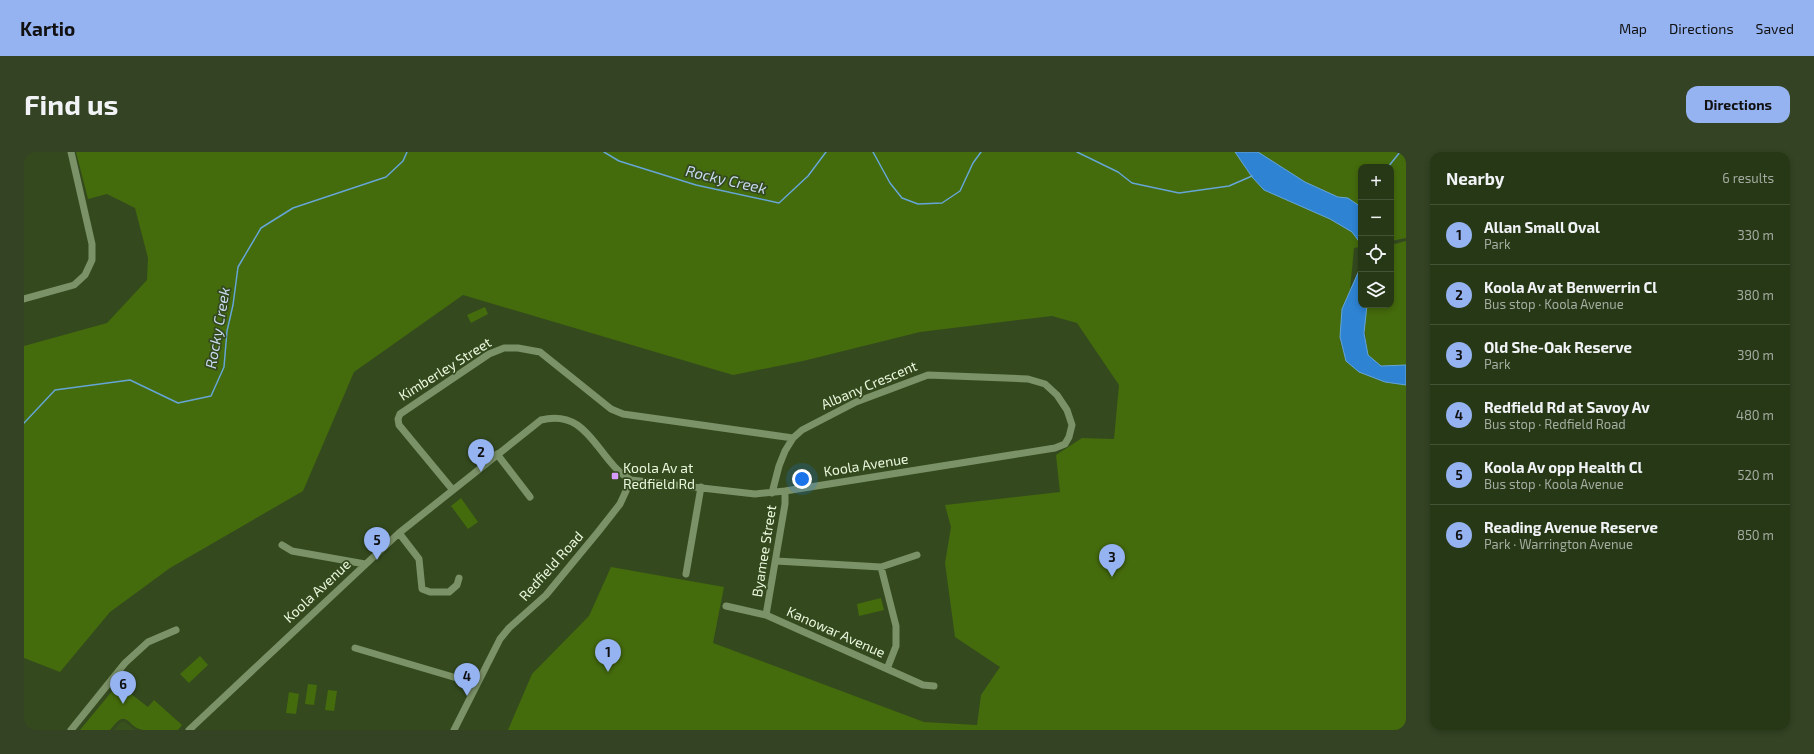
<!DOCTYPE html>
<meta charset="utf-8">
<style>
:root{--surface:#273816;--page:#334323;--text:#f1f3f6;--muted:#a4aca1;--line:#435235;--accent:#95b2f1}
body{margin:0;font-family:"Exo 2",sans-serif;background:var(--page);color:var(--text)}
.controls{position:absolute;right:12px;top:12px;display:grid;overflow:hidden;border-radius:8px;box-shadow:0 2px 6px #0003}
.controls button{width:36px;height:36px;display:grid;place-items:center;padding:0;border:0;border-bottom:1px solid var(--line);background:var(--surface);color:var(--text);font:20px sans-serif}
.you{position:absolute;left:778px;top:327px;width:14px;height:14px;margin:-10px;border:3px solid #fff;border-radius:50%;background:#1a73e8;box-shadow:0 0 0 6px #1a73e833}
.badge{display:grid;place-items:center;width:26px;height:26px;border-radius:50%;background:var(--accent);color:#111;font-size:13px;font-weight:700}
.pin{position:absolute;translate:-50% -33px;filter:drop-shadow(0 1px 2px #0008)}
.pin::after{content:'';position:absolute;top:21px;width:14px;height:12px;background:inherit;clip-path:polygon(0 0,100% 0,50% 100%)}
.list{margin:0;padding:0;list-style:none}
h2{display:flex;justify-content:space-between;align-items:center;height:52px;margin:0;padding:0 16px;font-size:17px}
h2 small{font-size:13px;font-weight:400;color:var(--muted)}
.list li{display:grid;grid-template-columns:26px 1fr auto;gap:12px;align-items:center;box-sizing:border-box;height:60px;padding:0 16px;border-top:1px solid var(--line)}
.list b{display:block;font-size:15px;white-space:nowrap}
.list p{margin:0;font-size:13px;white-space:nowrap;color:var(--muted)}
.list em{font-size:13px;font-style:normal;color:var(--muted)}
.icon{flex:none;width:22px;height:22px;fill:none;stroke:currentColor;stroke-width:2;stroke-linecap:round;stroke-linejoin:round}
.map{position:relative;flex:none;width:1382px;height:578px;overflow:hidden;border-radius:12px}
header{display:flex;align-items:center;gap:24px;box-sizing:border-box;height:56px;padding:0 20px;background:var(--accent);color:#111}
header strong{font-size:19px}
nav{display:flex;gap:22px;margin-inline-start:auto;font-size:14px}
.intro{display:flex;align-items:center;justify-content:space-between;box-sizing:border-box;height:96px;padding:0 24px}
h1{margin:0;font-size:28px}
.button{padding:10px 18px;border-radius:12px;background:var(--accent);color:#111;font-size:14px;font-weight:700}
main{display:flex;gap:24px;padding:0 24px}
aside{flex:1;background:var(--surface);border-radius:12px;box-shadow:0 2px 6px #0003}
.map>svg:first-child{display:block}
.built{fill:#38511d}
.green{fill:#446b0c}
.water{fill:#2e83d3;stroke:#66a6d6}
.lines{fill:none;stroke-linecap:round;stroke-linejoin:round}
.stream{stroke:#66a6d6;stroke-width:1.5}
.minor{stroke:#7b9167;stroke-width:7}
.poi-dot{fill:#d59cfb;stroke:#344a1e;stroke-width:1.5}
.labels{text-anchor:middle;stroke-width:3.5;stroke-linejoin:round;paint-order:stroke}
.street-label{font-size:14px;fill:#e9f7dd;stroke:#344a1e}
.poi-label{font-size:14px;fill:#e9f7dd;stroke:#344a1e;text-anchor:start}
.water-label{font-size:15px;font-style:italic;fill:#c6d9ee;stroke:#344a1e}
</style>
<header>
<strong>Kartio</strong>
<nav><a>Map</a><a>Directions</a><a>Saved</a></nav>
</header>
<div class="intro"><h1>Find us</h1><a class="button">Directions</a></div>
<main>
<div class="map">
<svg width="1382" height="578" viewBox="0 0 1382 578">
<rect width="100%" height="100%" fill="#344a1e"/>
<path class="built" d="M97,570H101L111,578H90Z"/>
<path class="green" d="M52,0H1382V86L1367,89V15H1337V95L1330,96L1326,138L1318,157L1316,189L1322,209L1361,230L1382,233V578H484L508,522L565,464L587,415L700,435L689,491L900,570L953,573L957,543L976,515L931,485L921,411L927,375L921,353L1036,340L1032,303L1058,286L1090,287L1095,233L1053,171L1028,164L896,180L779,209L709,223L439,143L330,220L279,339L146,416L86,460L36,520L0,506V194L83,171L123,128L124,106L111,56L83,42L64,47Z
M1382,89V213L1357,214L1344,203C1341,186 1339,169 1343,153H1367V93Z
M461,155L464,162L447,171L443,163Z
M437,346L454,370L444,377L427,354Z
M857,446L860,458L835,464L833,452Z
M176,504L184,513L165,531L156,522Z
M94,532L124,555L130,548L158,573L154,578C143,578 130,578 119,578C102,575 104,554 86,578H56Z
M284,532L293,533L290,553L281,552Z
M304,538L313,539L310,559L301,558Z
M265,540L275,542L272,562L262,561Z"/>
<path class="water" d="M1211,0H1234L1281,30L1314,45L1324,46L1337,55V92L1328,80L1306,67L1240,38L1228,25Z
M1337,114V153H1343L1340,181L1344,203L1357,214L1382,213V233L1361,230L1335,220L1322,209L1316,185L1318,157Z"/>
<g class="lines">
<path class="stream" d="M580,0L595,9L672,33L755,51L784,24L802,0
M849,0L866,31L878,46L894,52L918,51L936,39L949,11L957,0
M1053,0L1094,20L1108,31L1155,41L1205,34L1228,24
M1364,15L1376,0
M0,271L31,238L106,228L154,251L187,244L200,215L203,179L209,153L214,115L237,76L269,56L362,25L379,9L383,0"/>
<path class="minor" d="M0,147L50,133L61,123L68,108V92L47,0
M473,302L506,345
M428,337L375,273L374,267L376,262L465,202L480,196H494L516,200L587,257L599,262L769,286
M375,381L395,407L398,437L406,440H425L433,433L435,426
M258,393L268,399L341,412
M752,409L857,415L893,403
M857,415L872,474V494L863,517
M662,422L677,335
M702,454L742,463L899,533L910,534
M742,463L761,352V339
M331,496L453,532
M47,578L101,511L124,490L152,478
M165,578L375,381L517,268C566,256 572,308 607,328L731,342L761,339L1031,296L1041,292L1045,285L1048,273L1043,258L1033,243L1021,232L1004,227L904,223L832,250L778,278L769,286L761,299L755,314L748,341
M430,578L476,487L485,476L522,443L574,380L596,352L607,328"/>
</g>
<rect class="poi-dot" x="587" y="320" width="8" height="8" rx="2"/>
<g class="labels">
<g class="street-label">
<text transform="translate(421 217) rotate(-32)" y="5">Kimberley Street</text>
<text transform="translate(845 233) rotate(-23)" y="5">Albany Crescent</text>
<text transform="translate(842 313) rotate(-9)" y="5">Koola Avenue</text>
<text transform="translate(740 399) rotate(-81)" y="5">Byamee Street</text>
<text transform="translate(527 414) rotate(-48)" y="5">Redfield Road</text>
<text transform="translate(293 439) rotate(-43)" y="5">Koola Avenue</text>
<text transform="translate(812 480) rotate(24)" y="5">Kanowar Avenue</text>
</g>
<g class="poi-label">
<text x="599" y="321">Koola Av at<tspan x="599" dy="16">Redfield Rd</tspan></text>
</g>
<g class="water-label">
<text transform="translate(702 28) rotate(13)" y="5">Rocky Creek</text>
<text transform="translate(194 176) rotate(-80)" y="5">Rocky Creek</text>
</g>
</g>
</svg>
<div class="controls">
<button>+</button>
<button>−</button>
<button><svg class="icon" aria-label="locate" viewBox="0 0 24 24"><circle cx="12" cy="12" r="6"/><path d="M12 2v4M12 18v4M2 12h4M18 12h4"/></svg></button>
<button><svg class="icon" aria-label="layers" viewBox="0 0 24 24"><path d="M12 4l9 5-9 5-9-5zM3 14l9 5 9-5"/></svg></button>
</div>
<div class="you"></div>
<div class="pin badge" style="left:584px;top:520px">1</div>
<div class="pin badge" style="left:457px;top:320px">2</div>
<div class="pin badge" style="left:1088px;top:425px">3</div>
<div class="pin badge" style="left:443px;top:544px">4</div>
<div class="pin badge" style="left:353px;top:408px">5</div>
<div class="pin badge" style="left:99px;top:552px">6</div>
</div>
<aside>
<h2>Nearby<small>6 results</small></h2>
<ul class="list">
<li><span class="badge">1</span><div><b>Allan Small Oval</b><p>Park</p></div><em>330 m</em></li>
<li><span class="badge">2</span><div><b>Koola Av at Benwerrin Cl</b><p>Bus stop · Koola Avenue</p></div><em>380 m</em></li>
<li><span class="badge">3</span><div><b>Old She-Oak Reserve</b><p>Park</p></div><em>390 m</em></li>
<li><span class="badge">4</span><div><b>Redfield Rd at Savoy Av</b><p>Bus stop · Redfield Road</p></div><em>480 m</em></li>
<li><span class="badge">5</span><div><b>Koola Av opp Health Cl</b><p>Bus stop · Koola Avenue</p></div><em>520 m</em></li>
<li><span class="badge">6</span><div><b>Reading Avenue Reserve</b><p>Park · Warrington Avenue</p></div><em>850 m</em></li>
</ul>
</aside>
</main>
